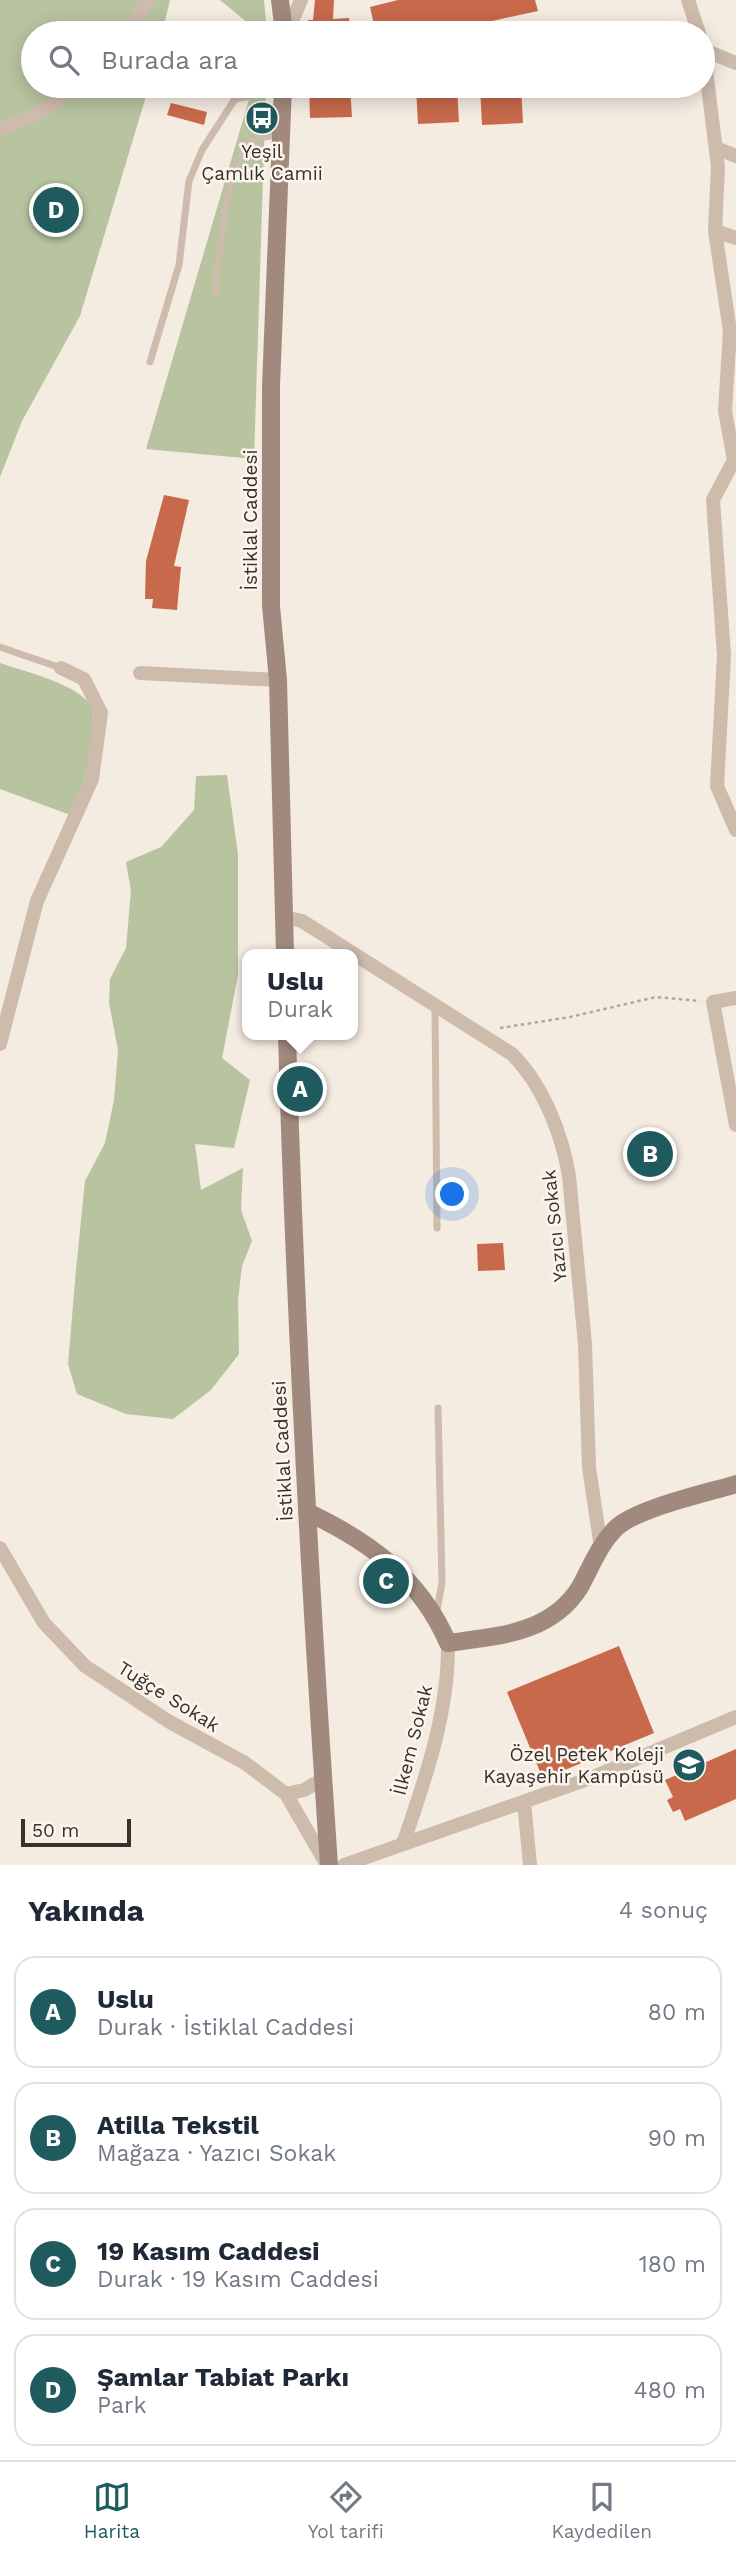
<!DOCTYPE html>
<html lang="tr">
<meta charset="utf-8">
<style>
:root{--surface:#fff;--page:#f2f2f3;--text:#1f2937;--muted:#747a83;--line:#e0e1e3;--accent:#1f5a5e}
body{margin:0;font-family:"Work Sans",sans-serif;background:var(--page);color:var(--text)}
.scale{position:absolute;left:21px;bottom:18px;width:110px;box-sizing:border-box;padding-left:7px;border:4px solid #3b302b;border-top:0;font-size:19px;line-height:24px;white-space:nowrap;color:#3b302b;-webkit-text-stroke:5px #fbf5ee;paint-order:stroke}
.you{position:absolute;left:453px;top:1195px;width:24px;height:24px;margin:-18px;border:5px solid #fff;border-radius:50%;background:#1a73e8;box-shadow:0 0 0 10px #1a73e833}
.badge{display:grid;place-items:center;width:46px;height:46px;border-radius:50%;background:var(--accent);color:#fff;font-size:23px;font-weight:700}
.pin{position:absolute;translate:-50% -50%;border:4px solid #fff;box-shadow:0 2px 7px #0006}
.popup{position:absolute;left:242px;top:949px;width:116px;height:91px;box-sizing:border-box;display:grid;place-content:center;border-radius:14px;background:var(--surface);filter:drop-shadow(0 2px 5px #0005);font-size:23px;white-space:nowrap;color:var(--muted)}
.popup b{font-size:26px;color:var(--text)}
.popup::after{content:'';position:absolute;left:50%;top:100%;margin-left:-14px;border:14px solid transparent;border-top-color:var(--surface)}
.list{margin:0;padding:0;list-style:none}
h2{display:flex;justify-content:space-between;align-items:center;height:91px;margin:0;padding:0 28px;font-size:30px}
h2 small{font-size:23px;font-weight:400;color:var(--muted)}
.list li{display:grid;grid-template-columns:46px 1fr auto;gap:21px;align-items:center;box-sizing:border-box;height:112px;margin:0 14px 14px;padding:0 14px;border:2px solid var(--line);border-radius:21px}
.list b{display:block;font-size:26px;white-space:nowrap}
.list p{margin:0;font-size:23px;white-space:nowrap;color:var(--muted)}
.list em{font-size:23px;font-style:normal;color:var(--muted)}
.icon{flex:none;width:38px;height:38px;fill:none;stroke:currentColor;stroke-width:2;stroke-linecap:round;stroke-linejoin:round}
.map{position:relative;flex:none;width:736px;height:1865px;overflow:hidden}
.search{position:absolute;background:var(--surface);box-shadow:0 4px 18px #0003;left:21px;right:21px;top:21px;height:77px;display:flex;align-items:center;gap:18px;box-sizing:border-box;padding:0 24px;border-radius:38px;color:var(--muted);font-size:26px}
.sheet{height:595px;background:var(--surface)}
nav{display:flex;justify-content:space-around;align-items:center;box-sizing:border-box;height:98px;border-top:2px solid var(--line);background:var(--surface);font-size:19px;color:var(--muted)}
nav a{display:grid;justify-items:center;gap:4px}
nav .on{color:var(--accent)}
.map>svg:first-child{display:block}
.green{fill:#b8c4a0}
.building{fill:#c8694b}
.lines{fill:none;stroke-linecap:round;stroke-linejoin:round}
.path{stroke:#b9a596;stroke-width:2.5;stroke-dasharray:3.5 3.5;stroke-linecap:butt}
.lane{stroke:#cdbbac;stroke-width:7}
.street{stroke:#cdbbac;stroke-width:14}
.secondary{stroke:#a18a7d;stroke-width:18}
.labels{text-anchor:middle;stroke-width:5;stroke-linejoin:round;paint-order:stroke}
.poi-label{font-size:19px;fill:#3b302b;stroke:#fbf5ee}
.street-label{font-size:19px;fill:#3b302b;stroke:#fbf5ee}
</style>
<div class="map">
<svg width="736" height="1865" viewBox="0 0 736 1865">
<rect width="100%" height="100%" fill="#f4ebe1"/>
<path class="green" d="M0,0H170L162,33H33V86H149L80,316L22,421L0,477Z
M220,0H264L267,33H260Z
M253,86H266L254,459L146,449Z
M0,663C23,671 73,683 88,702C106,724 80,790 73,816L0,789Z
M227,775L238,854V975L222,1058L250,1080L234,1148L195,1144L201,1190L243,1168L241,1210L252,1241L242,1266L238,1300L239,1354L211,1390L173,1419L126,1414L77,1394L68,1364L76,1270L85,1181L105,1143L114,1100L118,1050L109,1003L110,979L126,948L131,891L126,862L161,847L194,810L196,776Z"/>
<path class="building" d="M315,0H334L333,19L349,18L350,33H309L308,20H313Z
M398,0H535L538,11L437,33H376L370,7Z
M309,86H350L352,117L310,118Z
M416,86H457L459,122L418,124Z
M480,86H521L523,123L482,125Z
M171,103L207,112L204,125L167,115Z
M164,495L189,500L174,566L181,567L177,610L152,608L153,599H145L146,561Z
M503,1243L505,1270L478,1271L477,1244Z
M619,1646L654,1733L543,1779L507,1692Z
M736,1749V1799L685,1821L680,1809L673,1812L667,1800L673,1797L665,1780Z"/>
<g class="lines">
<path class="path" d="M500,1028L570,1017L656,997L700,1001"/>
<path class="lane" d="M229,86L235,99
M215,292C220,256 224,167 250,143C256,137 272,136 281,134
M150,362L179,265L189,181L202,150L235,99L282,90
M0,647L61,668
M435,1005L437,1228
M436,1615L442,1583L438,1408"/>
<path class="street" d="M688,0L699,33
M125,33L148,0
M287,33L301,0
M703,46L718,167L715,231L730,331L725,411L734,460L713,500L724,655L717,786L736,830
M704,50L736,63
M0,129L39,113L77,86
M716,148L736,156
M715,231L736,238
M140,673L278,680
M284,917L302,921L512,1054C543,1085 562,1134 569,1176L585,1344L589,1467L601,1548
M736,998L713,1002L736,1125
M0,1044L37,901L92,779L101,713L84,679L61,668
M0,1548L44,1623L85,1666L168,1721L245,1763L286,1794L327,1865
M286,1794L304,1790L323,1779
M524,1802L530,1865
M403,1844C425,1780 449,1712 448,1643
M344,1865L591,1778L736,1717"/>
<path class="secondary" d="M280,0L284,33
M283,86L271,386V606L278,680L285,954
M287,1035C295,1312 310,1588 329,1865
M307,1512C369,1541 420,1578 448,1643C497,1636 551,1634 580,1587C591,1567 599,1545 616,1528C637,1508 707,1493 736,1484"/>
</g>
<defs>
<symbol id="bus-disc" viewBox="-11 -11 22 22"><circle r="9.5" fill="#1f5a5e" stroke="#fbf5ee"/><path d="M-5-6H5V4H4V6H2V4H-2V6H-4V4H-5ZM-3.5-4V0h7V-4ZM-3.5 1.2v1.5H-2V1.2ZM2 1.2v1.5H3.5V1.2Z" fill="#fff"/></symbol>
<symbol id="school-disc" viewBox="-11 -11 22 22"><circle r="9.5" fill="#1f5a5e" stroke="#fbf5ee"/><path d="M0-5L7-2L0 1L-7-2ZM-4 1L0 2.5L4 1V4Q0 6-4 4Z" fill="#fff"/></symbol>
</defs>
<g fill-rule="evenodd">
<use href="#bus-disc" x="243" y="99" width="38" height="38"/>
<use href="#school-disc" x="670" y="1746" width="38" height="38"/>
</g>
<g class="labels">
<g class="poi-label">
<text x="262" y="158">Yeşil<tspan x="262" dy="22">Çamlık Camii</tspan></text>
<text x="664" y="1761" text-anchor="end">Özel Petek Koleji<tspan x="664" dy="22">Kayaşehir Kampüsü</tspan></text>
</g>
<g class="street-label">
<text transform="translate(250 520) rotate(-90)" y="7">İstiklal Caddesi</text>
<text transform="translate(554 1226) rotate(-96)" y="7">Yazıcı Sokak</text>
<text transform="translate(282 1451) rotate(-93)" y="7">İstiklal Caddesi</text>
<text transform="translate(169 1696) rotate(32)" y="7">Tuğçe Sokak</text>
<text transform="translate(412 1740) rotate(-76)" y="7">İlkem Sokak</text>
</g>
</g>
</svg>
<div class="scale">50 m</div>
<div class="you"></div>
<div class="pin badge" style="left:300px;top:1089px">A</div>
<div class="popup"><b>Uslu</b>Durak</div>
<div class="pin badge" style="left:650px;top:1154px">B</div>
<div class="pin badge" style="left:386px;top:1581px">C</div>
<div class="pin badge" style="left:56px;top:210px">D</div>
<div class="search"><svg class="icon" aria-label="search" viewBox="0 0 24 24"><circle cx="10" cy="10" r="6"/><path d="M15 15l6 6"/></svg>Burada ara</div>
</div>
<section class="sheet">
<h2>Yakında<small>4 sonuç</small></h2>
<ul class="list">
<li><span class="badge">A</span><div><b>Uslu</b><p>Durak · İstiklal Caddesi</p></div><em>80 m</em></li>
<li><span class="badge">B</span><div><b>Atilla Tekstil</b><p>Mağaza · Yazıcı Sokak</p></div><em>90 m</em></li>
<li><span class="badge">C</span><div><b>19 Kasım Caddesi</b><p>Durak · 19 Kasım Caddesi</p></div><em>180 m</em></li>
<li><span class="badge">D</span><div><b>Şamlar Tabiat Parkı</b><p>Park</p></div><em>480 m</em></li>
</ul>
</section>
<nav>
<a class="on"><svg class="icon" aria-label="map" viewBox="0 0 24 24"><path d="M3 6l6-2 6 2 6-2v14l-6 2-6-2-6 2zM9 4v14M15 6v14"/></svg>Harita</a>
<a><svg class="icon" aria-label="directions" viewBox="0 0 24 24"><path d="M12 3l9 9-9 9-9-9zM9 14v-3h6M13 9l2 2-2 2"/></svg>Yol tarifi</a>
<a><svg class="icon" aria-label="saved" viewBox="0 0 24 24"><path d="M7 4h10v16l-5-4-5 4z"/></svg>Kaydedilen</a>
</nav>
